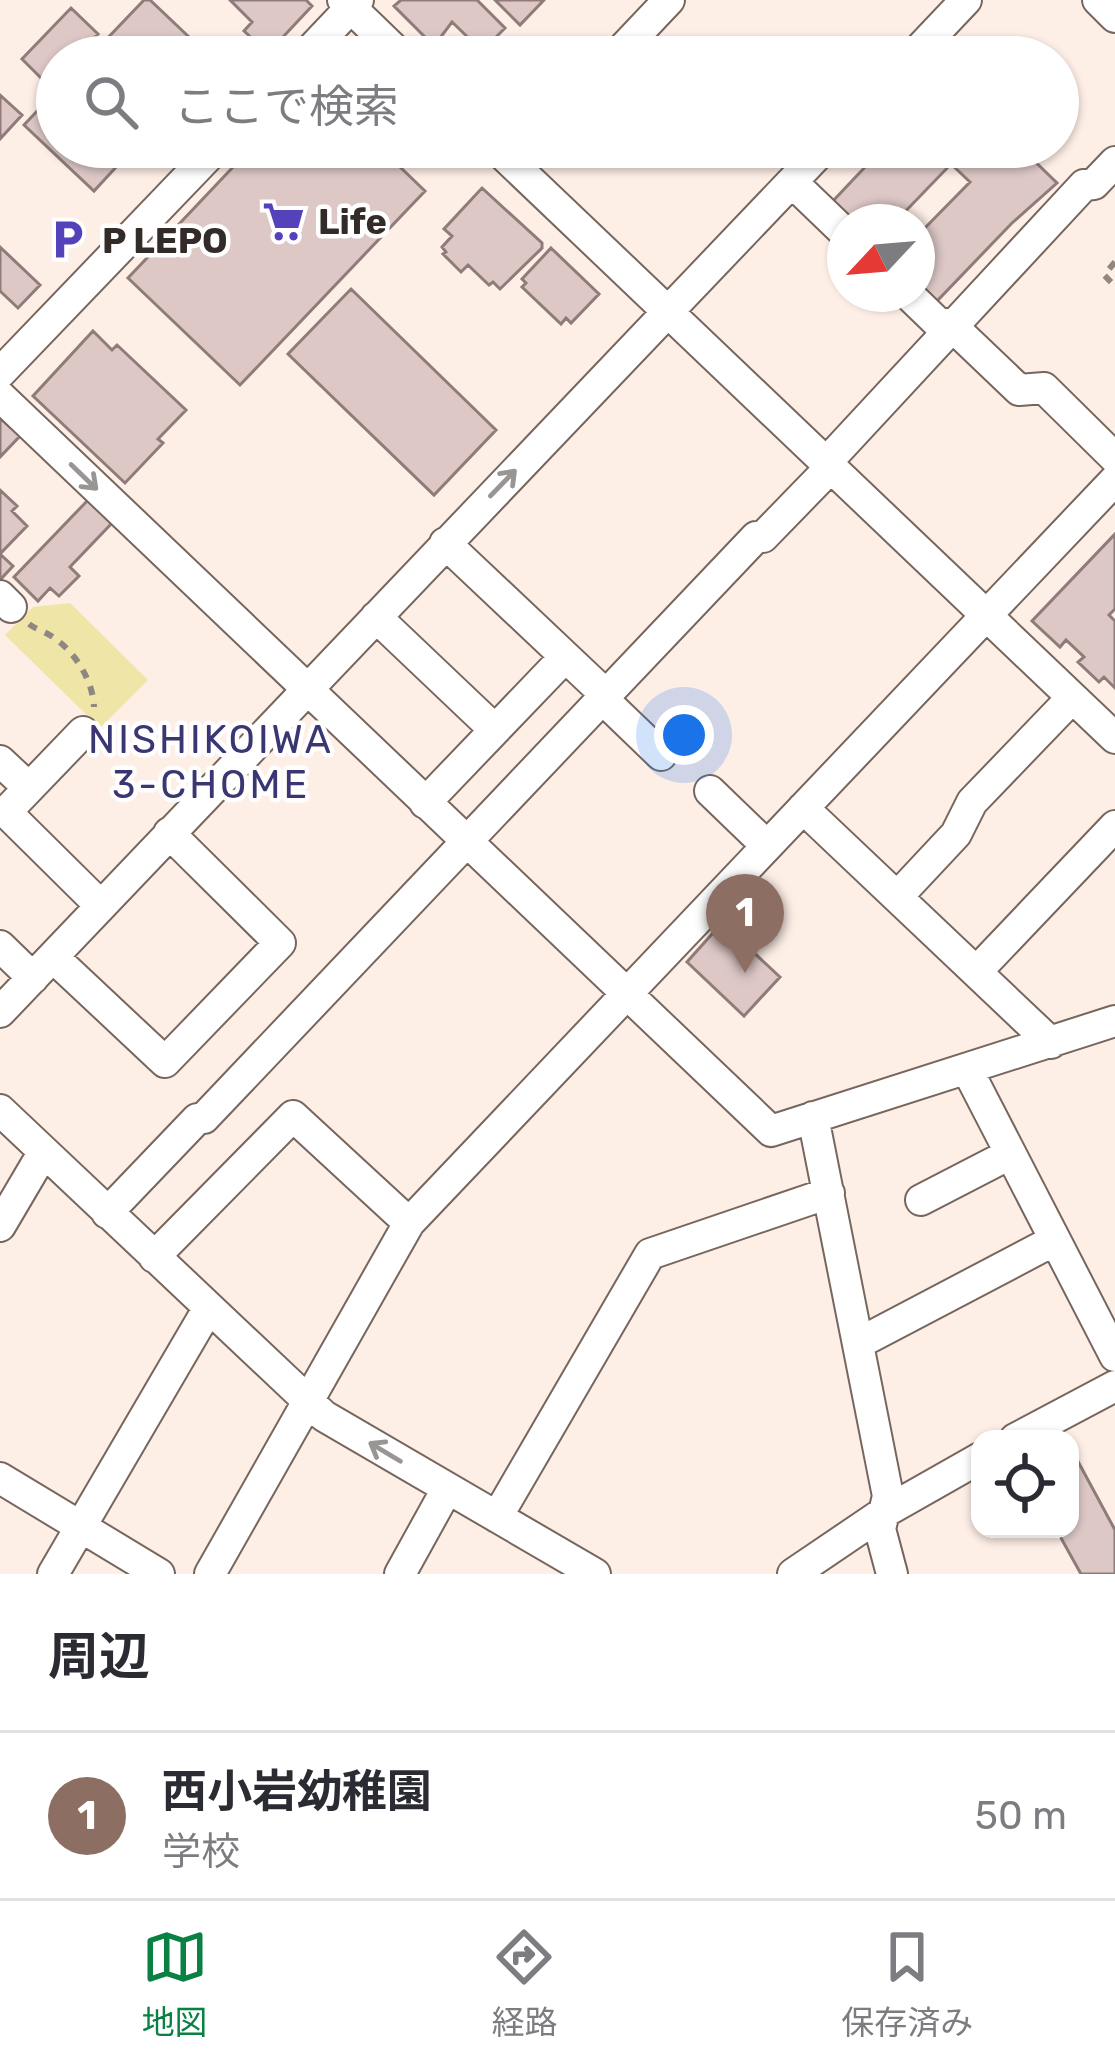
<!DOCTYPE html>
<html lang="ja">
<meta charset="utf-8">
<style>
:root{--surface:#fff;--page:#f7f7f7;--text:#2b2b33;--muted:#7c7c81;--line:#e1e1e2;--accent:#0b8043}
body{margin:0;font-family:Rubik,"Noto Sans JP",sans-serif;background:var(--page);color:var(--text)}
.controls{position:absolute;right:36px;bottom:36px;display:grid;overflow:hidden;border-radius:24px;box-shadow:0 3px 9px #0004}
.controls button{width:108px;height:108px;display:grid;place-items:center;padding:0;border:0;border-bottom:3px solid var(--line);background:var(--surface);color:var(--text);font:60px sans-serif}
.compass{position:absolute;left:827px;top:204px;width:108px;height:108px;border-radius:50%;background:var(--surface);box-shadow:0 3px 9px #0004;rotate:244deg}
.you{position:absolute;left:684px;top:735px;width:42px;height:42px;margin:-30px;border:9px solid #fff;border-radius:50%;background:#1a73e8;box-shadow:0 0 0 18px #1a73e833}
.badge{display:grid;place-items:center;width:78px;height:78px;border-radius:50%;background:var(--accent);color:#fff;font-size:39px;font-weight:700}
.pin{position:absolute;translate:-50% -99px;filter:drop-shadow(0 3px 6px #0008)}
.pin::after{content:'';position:absolute;top:63px;width:42px;height:36px;background:inherit;clip-path:polygon(0 0,100% 0,50% 100%)}
.list{margin:0;padding:0;list-style:none}
h2{display:flex;justify-content:space-between;align-items:center;height:156px;margin:0;padding:0 48px;font-size:51px}
h2 small{font-size:39px;font-weight:400;color:var(--muted)}
.list li{display:grid;grid-template-columns:78px 1fr auto;gap:36px;align-items:center;box-sizing:border-box;height:168px;padding:0 48px;border-top:3px solid var(--line)}
.list b{display:block;font-size:45px;white-space:nowrap}
.list p{margin:0;font-size:39px;white-space:nowrap;color:var(--muted)}
.list em{font-size:39px;font-style:normal;color:var(--muted)}
.icon{flex:none;width:66px;height:66px;fill:none;stroke:currentColor;stroke-width:2;stroke-linecap:round;stroke-linejoin:round}
.map{position:relative;flex:none;width:1115px;height:1574px;overflow:hidden}
.search{position:absolute;background:var(--surface);box-shadow:0 3px 9px #0004;left:36px;right:36px;top:36px;height:132px;display:flex;align-items:center;gap:30px;box-sizing:border-box;padding:0 42px;border-radius:66px;color:var(--muted);font-size:45px}
.sheet{height:324px;background:var(--surface)}
nav{display:flex;justify-content:space-around;align-items:center;box-sizing:border-box;height:168px;border-top:3px solid var(--line);background:var(--surface);font-size:33px;color:var(--muted)}
nav a{display:grid;justify-items:center;gap:6px}
nav .on{color:var(--accent)}
.map>svg:first-child{display:block}
.green{fill:#efe5a7}
.building{fill:#ddc8c6;stroke:#8f7c7a;stroke-width:3}
.lines{fill:none;stroke-linecap:round;stroke-linejoin:round}
.minor-casing{stroke:#76665d;stroke-width:34}
.path{stroke:#918781;stroke-width:6;stroke-dasharray:9 9;stroke-linecap:butt}
.minor{stroke:#fff;stroke-width:30}
.oneway{stroke:#989594}
.labels{text-anchor:middle;stroke-width:9;stroke-linejoin:round;paint-order:stroke}
.poi-label{font-size:36px;font-weight:bold;fill:#322b28;stroke:#fefefe;text-anchor:start}
.neighbourhood-label{font-size:39px;letter-spacing:3px;fill:#3a3672;stroke:#fefefe}
</style>
<div class="map">
<svg width="1115" height="1574" viewBox="0 0 1115 1574">
<rect width="100%" height="100%" fill="#fdeee6"/>
<path class="green" d="M70,603L148,680L100,728L5,635L33,607Z"/>
<path class="building" d="M144,0H150L189,37L170,57H150L141,48L133,57H114L101,45Z
M230,0H306L312,6L268,53L244,31L252,22Z
M401,0H477L505,28L482,51L452,22L434,46L394,6Z
M495,0H544L520,25Z
M71,8L98,34L75,57H57V76L48,85L22,59Z
M57,90V147H123L129,153L94,191L24,125Z
M0,95L22,115L0,139Z
M132,147H180L183,149L171,162L161,153L150,164Z
M252,147H410L414,151L399,166L425,191L240,385L128,278Z
M884,147H1020L1057,183L1012,223L937,301L917,281V236L970,182L951,164L898,219L902,222H855L833,201Z
M482,188L542,243V248L500,289L493,282L489,285L468,265L461,272L443,254L446,252L442,247L452,236L444,229Z
M0,247L40,285L18,308L0,291Z
M551,248L599,294L571,323L566,318L561,324L522,287L526,283L522,279Z
M351,289L496,430L434,495L288,354Z
M93,331L112,350L117,345L186,410L158,439L163,443L125,483L33,396Z
M0,418L20,436L0,457Z
M0,490L17,506L12,511L27,526L0,554L13,566L0,580Z
M88,500L112,523L70,567L79,576L59,596L50,588L38,601L14,577Z
M1115,534V609L1109,615L1115,621V688L1104,677L1099,682L1078,662L1084,657L1066,640L1060,647L1032,621Z
M722,923L780,977L744,1016L687,962Z
M1074,1454L1115,1530V1574H1081L1056,1529H1070V1456Z"/>
<g class="lines">
<defs>
<path id="minor" d="M343,0L402,57
M1098,0L1115,17
M304,57L358,0
M615,57L669,0
M912,57L966,0
M495,147L1115,738
M792,182L845,233
M908,294L937,322L952,326L1019,390L1044,388L1115,458
M0,373L217,147
M0,396L771,1131L1115,1021
M837,451L1084,185L1094,184L1115,162
M445,543L606,695L608,704L661,755
M0,596L11,607
M376,617L495,730
M83,732L6,812L101,906
M0,761L29,788
M710,791L767,846
M425,803L565,657
M803,808L1051,1043
M897,897L956,834L972,802L1072,698
M0,946L33,978
M53,957L165,1062L280,943L169,833
M977,971L1115,826
M0,1012L825,147
M968,1071L1115,1356
M0,1110L324,1416L595,1574
M813,1117L888,1496L880,1529L892,1574
M921,1200L1010,1154
M107,1213L197,1119L204,1118L756,537H763L830,468
M0,1226L43,1153
M154,1257L293,1116L409,1223
M859,1343L1055,1240
M1015,1439L1115,1386
M0,1478L159,1574
M497,1517L650,1254L829,1193
M53,1574L208,1309
M210,1574L409,1223L1115,480
M400,1574L447,1489
M793,1574L883,1513L980,1458"/>
</defs>
<use href="#minor" class="minor-casing"/>
<path class="path" d="M1115,262L1104,275L1115,286
M29,624C34,628 40,630 46,633C72,646 93,679 94,707"/>
<use href="#minor" class="minor"/>
</g>
<defs><path id="oneway-shaft" d="M-6 0H5M1.5-3L5.5 0L1.5 3" fill="none" stroke-width="1.6" stroke-linecap="round" stroke-linejoin="round" transform="scale(3)"/></defs>
<g class="oneway">
<use href="#oneway-shaft" transform="translate(84 477) rotate(44)"/>
<use href="#oneway-shaft" transform="translate(503 483) rotate(-46)"/>
<use href="#oneway-shaft" transform="translate(385 1452) rotate(-149)"/>
</g>
<defs>
<symbol id="supermarket-bare" viewBox="-9 -9 18 18"><path d="M-6-5.5h2.5l.6 2H6L4.5 2H-2.5L-4.4-4H-6ZM-1.5 3.2a1.3 1.3 0 1 0 .1 0ZM3 3.2a1.3 1.3 0 1 0 .1 0Z" fill="#5342ba" stroke="#fefefe" stroke-width="2.5" paint-order="stroke"/></symbol>
<symbol id="parking-bare" viewBox="-9 -9 18 18"><path d="M-3.5-5.5H1a3.5 3.5 0 0 1 0 7H-1V5.5H-3.5ZM-1-3.4V-.6H.8a1.4 1.4 0 0 0 0-2.8Z" fill="#5342ba" stroke="#fefefe" stroke-width="2.5" paint-order="stroke"/></symbol>
</defs>
<g fill-rule="evenodd">
<use href="#supermarket-bare" x="254" y="192" width="59" height="59"/>
<use href="#parking-bare" x="38" y="210" width="59" height="59"/>
</g>
<g class="labels">
<g class="poi-label">
<text x="318" y="234">Life</text>
<text x="102" y="253">P LEPO</text>
</g>
<g class="neighbourhood-label">
<text x="211" y="753">NISHIKOIWA<tspan x="211" dy="45">3-CHOME</tspan></text>
</g>
</g>
</svg>
<div class="controls">
<button><svg class="icon" aria-label="locate" viewBox="0 0 24 24"><circle cx="12" cy="12" r="6"/><path d="M12 2v4M12 18v4M2 12h4M18 12h4"/></svg></button>
</div>
<svg class="compass" viewBox="-18 -18 36 36"><path d="M0-13l5 13h-10z" fill="#e53935"/><path d="M0 13l5-13h-10z" fill="#7c7c81"/></svg>
<div class="you"></div>
<div class="pin badge" style="left:745px;top:973px;background:#8d6e63">1</div>
<div class="search"><svg class="icon" aria-label="search" viewBox="0 0 24 24"><circle cx="10" cy="10" r="6"/><path d="M15 15l6 6"/></svg>ここで検索</div>
</div>
<section class="sheet">
<h2>周辺<small></small></h2>
<ul class="list">
<li><span class="badge" style="background:#8d6e63">1</span><div><b>西小岩幼稚園</b><p>学校</p></div><em>50 m</em></li>
</ul>
</section>
<nav>
<a class="on"><svg class="icon" aria-label="map" viewBox="0 0 24 24"><path d="M3 6l6-2 6 2 6-2v14l-6 2-6-2-6 2zM9 4v14M15 6v14"/></svg>地図</a>
<a><svg class="icon" aria-label="directions" viewBox="0 0 24 24"><path d="M12 3l9 9-9 9-9-9zM9 14v-3h6M13 9l2 2-2 2"/></svg>経路</a>
<a><svg class="icon" aria-label="saved" viewBox="0 0 24 24"><path d="M7 4h10v16l-5-4-5 4z"/></svg>保存済み</a>
</nav>
